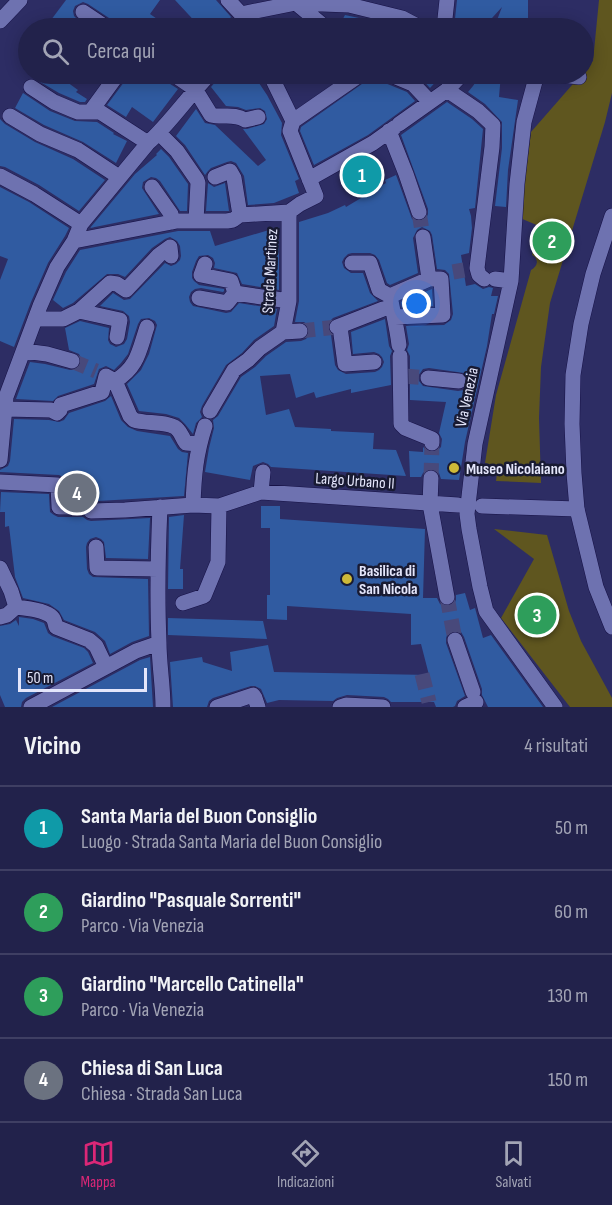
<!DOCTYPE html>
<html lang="it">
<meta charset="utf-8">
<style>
:root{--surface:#22224b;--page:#2a2a52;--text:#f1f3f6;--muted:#a2a4b5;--line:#3f3f63;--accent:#db2777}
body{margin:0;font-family:"Sofia Sans Condensed",sans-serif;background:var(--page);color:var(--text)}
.scale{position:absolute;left:18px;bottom:15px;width:129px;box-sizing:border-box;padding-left:6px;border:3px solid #e4e6fb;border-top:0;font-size:16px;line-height:21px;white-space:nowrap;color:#e4e6fb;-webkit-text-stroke:4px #181a32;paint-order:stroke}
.you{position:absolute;left:417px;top:304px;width:21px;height:21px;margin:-15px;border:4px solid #fff;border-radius:50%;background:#1a73e8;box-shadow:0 0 0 9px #1a73e833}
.badge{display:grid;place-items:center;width:39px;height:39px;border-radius:50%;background:var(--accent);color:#fff;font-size:20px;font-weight:700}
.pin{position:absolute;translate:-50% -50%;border:3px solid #fff;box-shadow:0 2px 6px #0006}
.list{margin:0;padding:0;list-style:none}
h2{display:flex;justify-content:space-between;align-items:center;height:78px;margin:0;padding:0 24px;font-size:26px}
h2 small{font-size:20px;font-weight:400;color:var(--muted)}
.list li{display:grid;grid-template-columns:39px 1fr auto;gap:18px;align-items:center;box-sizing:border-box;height:84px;padding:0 24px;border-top:2px solid var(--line)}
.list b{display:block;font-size:22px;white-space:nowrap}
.list p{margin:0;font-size:20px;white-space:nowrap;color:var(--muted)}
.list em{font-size:20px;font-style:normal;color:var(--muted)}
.icon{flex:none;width:33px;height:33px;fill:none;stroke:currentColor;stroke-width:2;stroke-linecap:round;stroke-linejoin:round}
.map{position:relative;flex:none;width:612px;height:707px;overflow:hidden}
.search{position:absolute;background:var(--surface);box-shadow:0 3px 15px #0003;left:18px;right:18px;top:18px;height:66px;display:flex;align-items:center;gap:15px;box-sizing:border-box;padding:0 21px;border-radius:33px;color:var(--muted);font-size:22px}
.sheet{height:414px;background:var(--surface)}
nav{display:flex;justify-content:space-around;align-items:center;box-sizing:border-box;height:84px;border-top:2px solid var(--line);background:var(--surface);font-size:16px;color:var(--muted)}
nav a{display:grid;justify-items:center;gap:3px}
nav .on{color:var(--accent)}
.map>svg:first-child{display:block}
.green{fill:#5f561f}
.building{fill:#305ba1;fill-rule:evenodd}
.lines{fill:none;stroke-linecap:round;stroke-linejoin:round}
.street-tunnel{stroke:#48497b;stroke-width:15;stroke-dasharray:15 8;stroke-linecap:butt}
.street-casing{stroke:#171247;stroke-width:16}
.secondary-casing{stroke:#171247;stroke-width:16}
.street{stroke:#6e72b0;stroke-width:15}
.secondary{stroke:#6e72b0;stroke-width:15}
.poi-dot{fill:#cdb938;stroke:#181a32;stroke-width:2}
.labels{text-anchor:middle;stroke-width:5;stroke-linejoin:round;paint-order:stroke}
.street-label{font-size:16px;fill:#e4e6fb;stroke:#181a32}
.poi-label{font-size:16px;font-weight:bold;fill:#e4e6fb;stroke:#181a32;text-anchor:start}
</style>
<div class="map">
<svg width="612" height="707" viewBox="0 0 612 707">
<rect width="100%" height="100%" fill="#2d2d64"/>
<path class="green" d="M599,0H612V93L605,122L550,303L541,367L539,418L541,483L496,481L498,466L485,463L496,395L531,270C536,267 539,263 535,257L532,255L539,226L520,218L531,132L593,61Z
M494,529L547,535L569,611L581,641L612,698V707H570L501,618L534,559Z"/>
<path class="building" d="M66,0H160L150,14L170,28H117L116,24L112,20L88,4L83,2L75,6L73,11L74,16L78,20L90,28H45Z
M175,0H216L231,17L223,28H201Z
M457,0H528V28H494L502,7L483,28H454Z
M345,15L387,24V28H338Z
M34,74H56L78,90L76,92L87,99L85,102H80L59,93L32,77Z
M130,74H163L164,78L167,82L178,89L153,122L132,107L126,117L107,105Z
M219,74H253L267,95L282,123L281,135L299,179L295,181L299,193L274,203L248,205L244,176L236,163L231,161L227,162L211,168L208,171L205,175L185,145L176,136L196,109L205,123L215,125L258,166L266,160L243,129H247L264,124L267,119L265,111L260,108L246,110L238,107L226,106L211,87L217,80Z
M413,74H443L430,88L420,77Z
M481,74H501L499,97L518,100L508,170L506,207L495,206L502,148V122L485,104L468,92L473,86Z
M379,75L381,79L385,83L407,92L415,101L368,135L314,165L300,131L301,127L369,79Z
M23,93L50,111L75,121L97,122L114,133L113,134L127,141L116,163L83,142L44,125L15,108Z
M447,102L472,119L483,129L475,208L469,209L471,216L472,228L469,253L461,255L466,286L475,284L483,289L489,287L493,288L491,296H498L494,314H492L487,346L465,442L459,480L441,479L439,473L432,468L426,470L423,473L421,477H410L409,451L423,452V447L427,451L433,453L437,451L441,447L442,439L439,433L446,402L410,400V356L407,350L409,344L406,326L444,325L451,320L453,314L449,274L445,270L437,269L432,235L430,231L422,227L417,230L413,238L418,273L390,285L387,283L379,260L375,255L370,253H352L348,254L344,258L342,262L344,268L351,273H363L370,293L378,301L333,318L330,321L328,325V330L331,335L335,365L338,370L346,374L375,372L379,370L382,367L384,362L382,357L379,354L374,352L353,354L351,332L385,319L389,346L392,351L390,356L391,385L351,393V389L316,398L314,392L296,398L290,374L260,376L266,415L289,409L295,427L331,429V431L374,433L373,449L396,450L406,476L271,467L268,464L263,462L253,466L250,480L205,472L209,448L214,428L213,420L218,416L241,377L255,367L266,356L286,342L301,341L306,339L309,335L310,330L308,325L304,322H295L299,301V222L328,213L345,205L346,207L386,183L385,180L396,175L412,219L418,222L426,219L428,214V209L401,135ZM429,368L464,373L468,378L467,386L464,390L458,391L423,386L419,381L418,376L423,369Z
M0,119L5,124L35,142L73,159L105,180L79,211L39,185L5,167L0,166Z
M161,149L169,157L188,184L187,211H180L160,181L156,178L151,177L143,182L142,188L159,214L90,228L135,174L157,155L156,154Z
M208,183L214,187L225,183L229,211H206Z
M0,187L29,202L69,228L65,236L48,263L31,302L14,347L0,341V280L8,259L0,256Z
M279,227V290L242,284L237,273L214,268L215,263L213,258L208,255L199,256L196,261L192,272V278L194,281L199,285L224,289V291L223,292L201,288L195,289L191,292L189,297L190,302L193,306L226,313L231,312L239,303L277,309L274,326L254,340L242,353L226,365L202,406L200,412L202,417L196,423L193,434L185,424L179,418L166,414L139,411L127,384L141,370L149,354L157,325L155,321L149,318L141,319L138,324L128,354L121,363L114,370L106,366L99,369L94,384L58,396L53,401L16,399L30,362L45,364L70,370H75L79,368L81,363V358L79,354L69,350L65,328L80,321L109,328L108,340L110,344L116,347L124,344L127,339L130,322L129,316L123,311L100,306L113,293L124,300L130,299L165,263L171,266L176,264L180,260L181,256L180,246L177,241L170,237L165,239L152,248L125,277L118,274H107L73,303L63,308L53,300L66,272L80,250L178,231H210L215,246Z
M432,289L433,306L402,307L401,302Z
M111,396L121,420L128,427L137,431L170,436L178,449L182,452L188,453L184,496L98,501L90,497H68L67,481L63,477L59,475L0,472V470L8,466L10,461L14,419L49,420L59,422L64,420L69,413L105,401Z
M1,492L49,494L50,512L54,515L58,517H83L87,520L91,521L150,518L148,559L106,558L104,542L101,539L96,537L90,539L87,543L86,547L87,569L89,574L93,577L148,579L149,636L132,642L110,654L105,641L95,632L64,620L59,611L49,604L23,598L15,577L9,526L5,527V512H0Z
M261,506H280V519L425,529L423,598H437L440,604L448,607L454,604L456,600V595L465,593L470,610L475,608L483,638L491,635L543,707H488L482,695V689L464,637L461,632L456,630L448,633L446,638V643L465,696L457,701L455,706L453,707H436L434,702H391L388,699L384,697L347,695L337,698L333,701L279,700L267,703L261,689L255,686H251L213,698L209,701L207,707H173L170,662L202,657L203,662L232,671L230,652L268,645L274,672L429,675L421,644L411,645V614L287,606V620L267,619V595H270V528H261Z
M184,515L180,569H183V589H168L169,517Z
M19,617L33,619L44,623L48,633L52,636L84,648L88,652L93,663L26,698L22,702L21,707H5L0,695V626L10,624L16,620L19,626Z
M168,618L263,621L267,639L168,635Z
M150,657L153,707H52L140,660Z"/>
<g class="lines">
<path class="street-tunnel" d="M419,212L423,237
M453,272L464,270
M300,331L337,327
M72,361L96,371
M404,376L428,378
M431,478L432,443
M447,597L455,640
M422,674L429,702"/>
<defs>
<path id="street" d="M228,0L241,14
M296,3L349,5L402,18L421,28
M83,12L107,28
M248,28L241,14L296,3L326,28
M444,28L447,0
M173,74L195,89L211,115C223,118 234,113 245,120L258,117
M270,74L293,121
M389,74L413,84L430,102
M537,74L524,122L517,184L511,281L475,444L467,514L469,529L480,587L486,611L555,707
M553,74L579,77
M31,87L54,102L73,110L78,112H100L148,143
M447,90L478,111L493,125L492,147L477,268L479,275L484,279
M91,111L118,74
M10,116L40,134L78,150L119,177
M293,121L361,74
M399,124L447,90L462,74
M389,131L406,174L419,212
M159,133L177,151L197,180L198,183L196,221
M0,176L34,194L81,224
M215,177L230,171L234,178L240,215
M309,179L373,143L394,128
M152,187L171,214L172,222
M423,237L429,279
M74,241L177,221H227L233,220L240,215L289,212L300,204L316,196L290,131L293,121
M352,263H370L379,290L390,296
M205,264L201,275L231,281L235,293
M495,279L511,281
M199,298L227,303L235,293L289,301
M395,317L443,315L441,279H429L390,296C393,312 397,328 399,345
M35,319H63L79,311
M337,327L383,309L392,307
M340,327L345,364L374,362
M283,332L289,301V212
M283,332L300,331
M117,337L120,320L79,311L110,283L117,284L126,290L159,255L170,247L171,256
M24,351L47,354L72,361
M400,356L401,424L405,428L432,439V443
M428,378L459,381
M115,381C138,367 139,351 147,327
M5,409L51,410L57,413L60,410L61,405L102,392L106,376L115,381L130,416L134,420C145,424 172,421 178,430C182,434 182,438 186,443L199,444
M210,411L234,370L248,360L260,348L283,332
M0,460L6,397L40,306L57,267L74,241L81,224L148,143C171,122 188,96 210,74
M431,478L430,504L447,597
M0,482L58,485L59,507H90L91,511L125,510L193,505L219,506L261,492L458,505
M261,492L263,472
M193,505C194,475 196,454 205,426
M482,506L577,509
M160,507C158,552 157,597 159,642C159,664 163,685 163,707
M96,547L97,568L158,569
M0,568L11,591L16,607
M183,603L204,596L218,562L219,506
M0,617L7,615L16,607C26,608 45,610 52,617C55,620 55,624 56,627L89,640L96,646L106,667
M455,640L473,692
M31,707L136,651L159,643
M217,707L253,695L255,698L258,707
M340,707L346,705L383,707
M465,707L476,702"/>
<path id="secondary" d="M0,21L20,0
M612,216L593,274L581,324L573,375L572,424L574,473L577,509L596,587L612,627"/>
</defs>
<use href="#street" class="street-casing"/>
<use href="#secondary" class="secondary-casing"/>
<use href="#street" class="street"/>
<use href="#secondary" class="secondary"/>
</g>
<g class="poi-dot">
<circle cx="454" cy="468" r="6"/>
<circle cx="347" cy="579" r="6"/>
</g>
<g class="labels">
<g class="street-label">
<text transform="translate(269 271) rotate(-87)" y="6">Strada Martinez</text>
<text transform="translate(466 397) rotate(-78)" y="6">Via Venezia</text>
<text transform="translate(355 480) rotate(4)" y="6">Largo Urbano II</text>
</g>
<g class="poi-label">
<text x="466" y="474">Museo Nicolaiano</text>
<text x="359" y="576">Basilica di<tspan x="359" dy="18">San Nicola</tspan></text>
</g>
</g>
</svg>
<div class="scale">50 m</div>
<div class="you"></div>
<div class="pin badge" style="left:362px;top:175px;background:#0f9aa8">1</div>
<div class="pin badge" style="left:552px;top:241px;background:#2e9e5b">2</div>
<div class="pin badge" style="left:537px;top:615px;background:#2e9e5b">3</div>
<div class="pin badge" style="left:77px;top:493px;background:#6b7280">4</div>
<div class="search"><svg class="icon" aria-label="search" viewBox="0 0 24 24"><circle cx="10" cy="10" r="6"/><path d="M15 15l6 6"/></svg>Cerca qui</div>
</div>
<section class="sheet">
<h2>Vicino<small>4 risultati</small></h2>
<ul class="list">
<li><span class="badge" style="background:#0f9aa8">1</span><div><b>Santa Maria del Buon Consiglio</b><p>Luogo · Strada Santa Maria del Buon Consiglio</p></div><em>50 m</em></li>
<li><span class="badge" style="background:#2e9e5b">2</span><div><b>Giardino &quot;Pasquale Sorrenti&quot;</b><p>Parco · Via Venezia</p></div><em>60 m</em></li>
<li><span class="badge" style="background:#2e9e5b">3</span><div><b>Giardino &quot;Marcello Catinella&quot;</b><p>Parco · Via Venezia</p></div><em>130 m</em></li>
<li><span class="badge" style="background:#6b7280">4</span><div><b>Chiesa di San Luca</b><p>Chiesa · Strada San Luca</p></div><em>150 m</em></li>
</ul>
</section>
<nav>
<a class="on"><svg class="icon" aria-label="map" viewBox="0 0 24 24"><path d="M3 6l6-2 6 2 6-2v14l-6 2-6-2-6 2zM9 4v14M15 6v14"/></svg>Mappa</a>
<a><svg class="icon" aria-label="directions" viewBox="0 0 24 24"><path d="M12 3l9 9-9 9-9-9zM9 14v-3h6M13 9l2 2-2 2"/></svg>Indicazioni</a>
<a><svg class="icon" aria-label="saved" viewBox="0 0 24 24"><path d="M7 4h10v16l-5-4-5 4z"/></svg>Salvati</a>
</nav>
